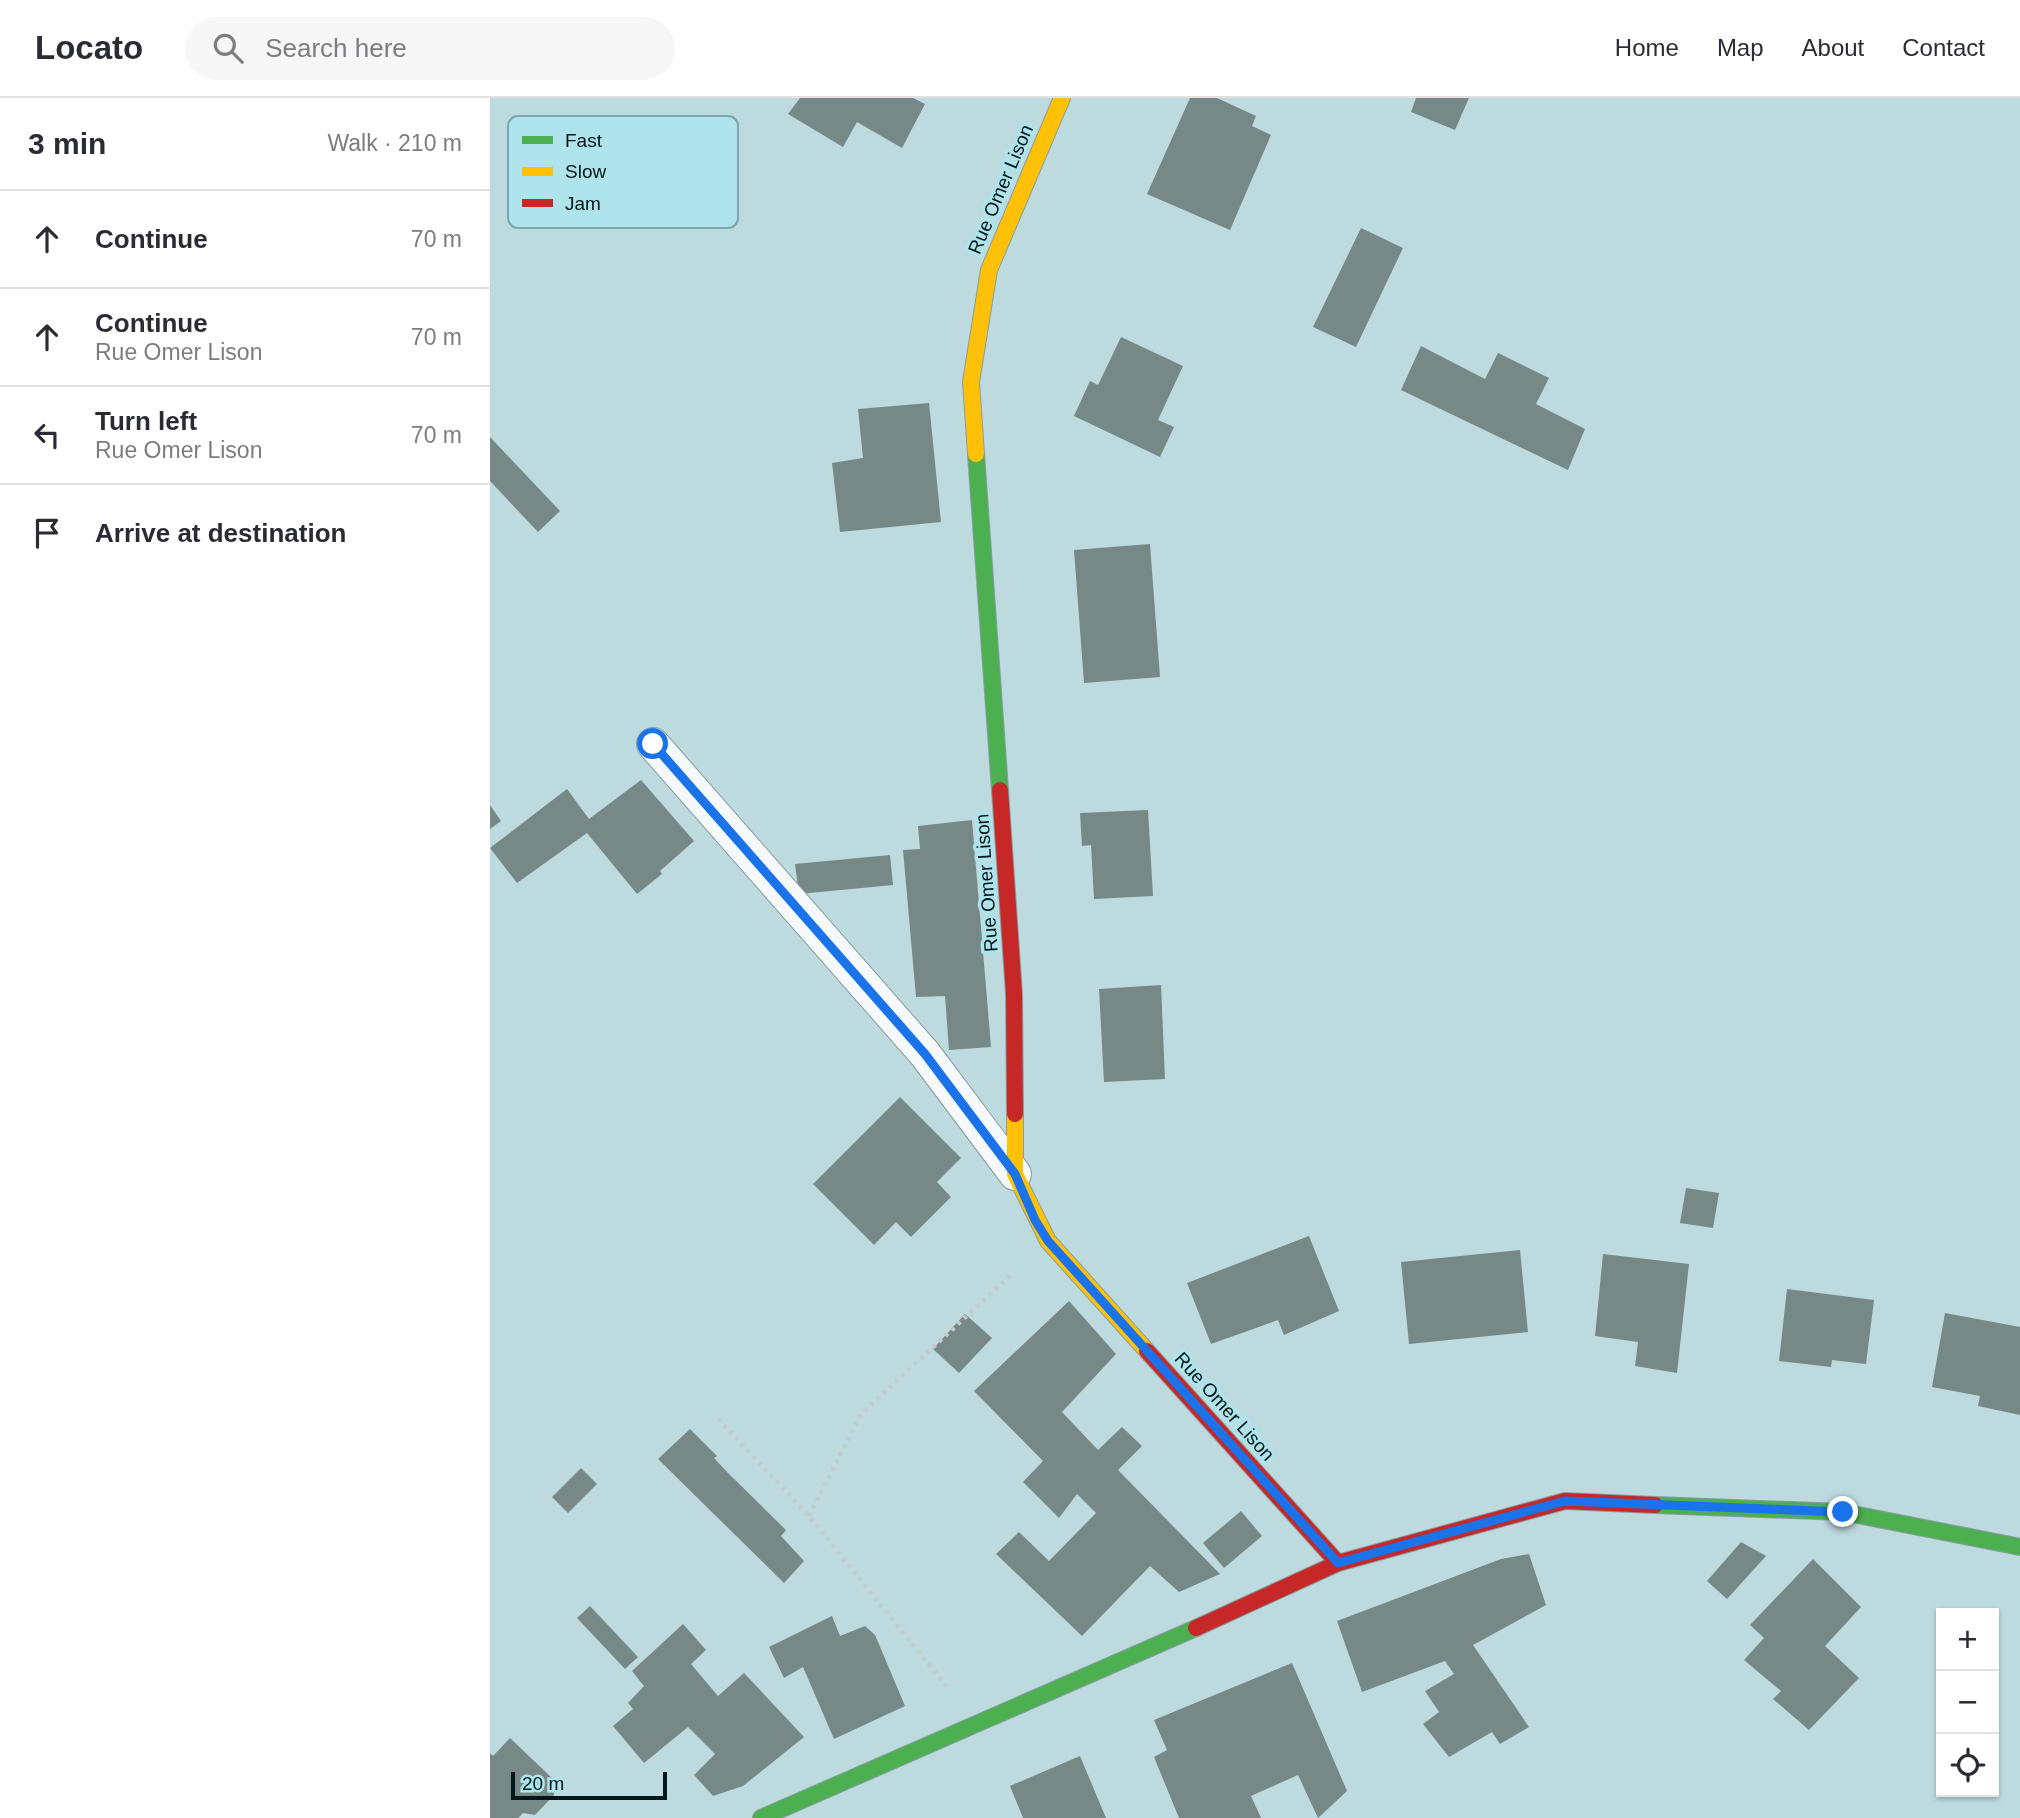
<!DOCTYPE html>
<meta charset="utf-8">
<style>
:root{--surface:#fff;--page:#f7f7f7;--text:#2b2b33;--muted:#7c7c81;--line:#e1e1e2}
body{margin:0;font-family:Helvetica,sans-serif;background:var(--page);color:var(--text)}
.controls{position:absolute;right:21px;bottom:21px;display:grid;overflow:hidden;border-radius:0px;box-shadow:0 2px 5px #0004}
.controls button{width:63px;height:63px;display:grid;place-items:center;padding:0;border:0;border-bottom:2px solid var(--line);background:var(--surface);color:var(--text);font:35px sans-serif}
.scale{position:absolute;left:21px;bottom:18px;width:156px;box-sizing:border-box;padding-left:7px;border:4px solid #03171a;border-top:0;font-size:19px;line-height:24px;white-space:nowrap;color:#03171a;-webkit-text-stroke:5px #afe4ec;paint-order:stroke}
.stop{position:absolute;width:21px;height:21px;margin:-16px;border:5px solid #1a73e8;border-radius:50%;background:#fff}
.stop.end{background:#1a73e8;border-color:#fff;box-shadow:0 2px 7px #0008}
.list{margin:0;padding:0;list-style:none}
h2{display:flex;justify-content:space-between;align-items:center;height:91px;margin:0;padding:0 28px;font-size:30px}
h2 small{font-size:23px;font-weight:400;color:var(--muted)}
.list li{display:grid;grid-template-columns:46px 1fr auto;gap:21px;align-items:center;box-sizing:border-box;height:98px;padding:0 28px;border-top:2px solid var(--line)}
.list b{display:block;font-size:26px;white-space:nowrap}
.list p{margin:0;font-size:23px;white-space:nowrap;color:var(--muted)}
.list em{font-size:23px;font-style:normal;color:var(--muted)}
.icon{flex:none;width:38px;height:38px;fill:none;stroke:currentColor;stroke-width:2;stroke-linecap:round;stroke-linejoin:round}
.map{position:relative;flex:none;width:1530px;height:1720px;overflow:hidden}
header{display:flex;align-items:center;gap:42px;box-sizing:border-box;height:98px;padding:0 35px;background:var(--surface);border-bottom:2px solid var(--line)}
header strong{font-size:33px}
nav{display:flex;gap:38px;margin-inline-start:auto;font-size:24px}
.search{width:490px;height:63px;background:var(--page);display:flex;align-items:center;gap:18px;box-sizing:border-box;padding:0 24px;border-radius:38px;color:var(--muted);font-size:26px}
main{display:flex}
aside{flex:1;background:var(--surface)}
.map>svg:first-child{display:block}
.building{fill:#768986}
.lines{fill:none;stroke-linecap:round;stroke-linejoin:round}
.lane-casing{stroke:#879da0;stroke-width:34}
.fast-casing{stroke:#879da0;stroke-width:18}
.slow-casing{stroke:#879da0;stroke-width:18}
.jam-casing{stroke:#879da0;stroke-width:18}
.path{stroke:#c3cccc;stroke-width:4.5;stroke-dasharray:3.5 5;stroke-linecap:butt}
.lane{stroke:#f5f9fa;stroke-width:32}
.fast{stroke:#4caf50;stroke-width:16}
.slow{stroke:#ffc107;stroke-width:16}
.jam{stroke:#c62828;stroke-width:16}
.route{stroke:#1a73e8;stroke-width:9}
.labels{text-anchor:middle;stroke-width:7;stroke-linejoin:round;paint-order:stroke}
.street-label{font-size:19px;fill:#03171a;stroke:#afe4ec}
.key{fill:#afe4ec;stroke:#7ba6ad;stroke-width:2}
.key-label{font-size:19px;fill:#03171a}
</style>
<header>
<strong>Locato</strong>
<div class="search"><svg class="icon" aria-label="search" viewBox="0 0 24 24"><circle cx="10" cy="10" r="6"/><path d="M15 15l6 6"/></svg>Search here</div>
<nav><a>Home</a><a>Map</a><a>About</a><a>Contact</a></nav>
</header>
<main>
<aside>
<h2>3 min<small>Walk · 210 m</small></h2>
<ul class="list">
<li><svg class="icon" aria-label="ahead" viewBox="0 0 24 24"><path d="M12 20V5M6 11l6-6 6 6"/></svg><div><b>Continue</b></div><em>70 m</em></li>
<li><svg class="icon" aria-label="ahead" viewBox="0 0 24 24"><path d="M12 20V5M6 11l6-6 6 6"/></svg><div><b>Continue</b><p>Rue Omer Lison</p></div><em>70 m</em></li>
<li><svg class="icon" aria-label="left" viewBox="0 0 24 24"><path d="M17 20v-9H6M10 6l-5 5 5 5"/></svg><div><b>Turn left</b><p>Rue Omer Lison</p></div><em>70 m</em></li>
<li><svg class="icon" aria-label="arrive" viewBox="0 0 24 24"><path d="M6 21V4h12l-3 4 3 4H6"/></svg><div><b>Arrive at destination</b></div></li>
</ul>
</aside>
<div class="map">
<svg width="1530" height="1720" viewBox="0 0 1530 1720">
<rect width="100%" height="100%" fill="#bddade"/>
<path class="building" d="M310,0H423L435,6L412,50L367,24L353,49L298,16Z
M700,0H727L766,18L762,28L781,37L740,132L657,96Z
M926,0H979L965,32L921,14Z
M871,130L913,150L866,249L823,229Z
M631,239L693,268L668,322L684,329L670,359L584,318L600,283L608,287Z
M931,248L995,281L1008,255L1059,280L1046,306L1095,331L1078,372L911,292Z
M439,305L451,424L350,434L342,365L373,360L368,311Z
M0,339L70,413L48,434L0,383Z
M660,446L670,579L594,585L584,452Z
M151,682L204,743L170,773L172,776L147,796L97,735L27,785L0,750L77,691L99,721Z
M0,707L11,723L0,731Z
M658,712L663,798L604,801L601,747L592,748L590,715Z
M482,722L501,949L459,952L455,898L426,899L413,752L430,751L428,728Z
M400,757L403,787L309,796L305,766Z
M671,887L675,981L614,984L609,891Z
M410,999L471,1060L447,1084L461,1099L421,1139L406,1124L384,1147L323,1086Z
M1196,1090L1229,1095L1223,1130L1190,1125Z
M819,1138L849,1213L794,1237L788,1222L721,1246L697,1185Z
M1030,1152L1038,1234L919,1246L911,1164Z
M1113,1156L1199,1166L1187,1275L1145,1268L1148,1244L1105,1238Z
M1297,1191L1384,1202L1376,1266L1342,1262L1341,1269L1289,1263Z
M579,1203L626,1256L572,1314L608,1352L632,1329L652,1348L628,1372L730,1476L689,1494L660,1468L592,1538L506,1456L529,1434L559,1463L606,1415L587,1396L569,1420L533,1384L553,1363L484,1293Z
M1455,1215L1530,1229V1317L1488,1308L1490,1298L1442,1289Z
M475,1216L502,1240L469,1275L443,1251Z
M200,1331L227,1358L224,1360L237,1374L296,1432L291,1438L314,1463L294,1485L168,1361Z
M91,1370L107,1386L78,1415L62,1399Z
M751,1413L772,1438L734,1470L713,1445Z
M1251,1444L1276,1458L1237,1501L1217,1483Z
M1039,1456L1056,1507L983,1547L1039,1629L1010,1646L1002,1634L959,1659L933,1626L949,1614L935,1593L964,1576L955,1563L872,1594L847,1523L1011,1461Z
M1323,1461L1371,1509L1335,1548L1369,1580L1319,1632L1283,1601L1291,1593L1254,1562L1274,1540L1260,1527Z
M100,1508L148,1559L135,1571L87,1520Z
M342,1518L350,1538L375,1528L385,1537L415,1608L344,1641L313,1569L294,1580L279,1549Z
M193,1526L216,1552L201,1566L228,1598L254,1575L314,1639L253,1688L223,1698L204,1677L225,1656L198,1629L154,1665L123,1628L143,1611L138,1605L154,1588L142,1573Z
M802,1565L857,1693L828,1720L808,1677L761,1698L771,1720H689L664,1659L677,1652L664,1622Z
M20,1640L63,1681L64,1697L45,1717L33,1715L28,1720H0V1655L3,1658Z
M590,1658L616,1720H533L520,1688Z"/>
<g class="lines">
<defs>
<path id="lane" d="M163,646L435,956L525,1076"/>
<path id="fast" d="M486,356L510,692
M1165,1407L1353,1414L1530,1449
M271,1720L706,1530"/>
<path id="slow" d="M486,356L481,284L499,172L572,0
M525,1016V1076L558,1143L657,1253"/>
<path id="jam" d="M510,692L524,896L525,1016
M657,1253L848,1465
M706,1530L848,1465L1075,1403L1165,1407"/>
</defs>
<use href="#lane" class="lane-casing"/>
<use href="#fast" class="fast-casing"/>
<use href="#slow" class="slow-casing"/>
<use href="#jam" class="jam-casing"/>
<path class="path" d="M228,1321L319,1418L458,1590
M319,1418L371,1316L524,1174"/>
<use href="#lane" class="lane"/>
<use href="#fast" class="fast"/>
<use href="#slow" class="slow"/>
<use href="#jam" class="jam"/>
</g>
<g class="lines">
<path class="route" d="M163,646L435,956L525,1076L545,1122L558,1143L848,1465L1075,1403L1353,1414"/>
</g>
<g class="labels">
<g class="street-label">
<text transform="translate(510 91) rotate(-67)" y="7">Rue Omer Lison</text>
<text transform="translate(496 785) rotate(-94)" y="7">Rue Omer Lison</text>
<text transform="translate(735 1308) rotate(48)" y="7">Rue Omer Lison</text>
</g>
</g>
<rect x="18" y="18" width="230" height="112" rx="10" class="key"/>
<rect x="32" y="38" width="31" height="8" fill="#4caf50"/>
<rect x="32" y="69" width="31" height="9" fill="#ffc107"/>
<rect x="32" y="101" width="31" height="8" fill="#c62828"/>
<g class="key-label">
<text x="75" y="49">Fast</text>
<text x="75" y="80">Slow</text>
<text x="75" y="112">Jam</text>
</g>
</svg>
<div class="controls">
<button>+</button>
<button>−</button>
<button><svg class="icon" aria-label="locate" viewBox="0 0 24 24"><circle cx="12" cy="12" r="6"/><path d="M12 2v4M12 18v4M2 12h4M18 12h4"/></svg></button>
</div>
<div class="scale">20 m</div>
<div class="stop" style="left:163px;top:646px"></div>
<div class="stop end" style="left:1353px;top:1414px"></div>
</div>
</main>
